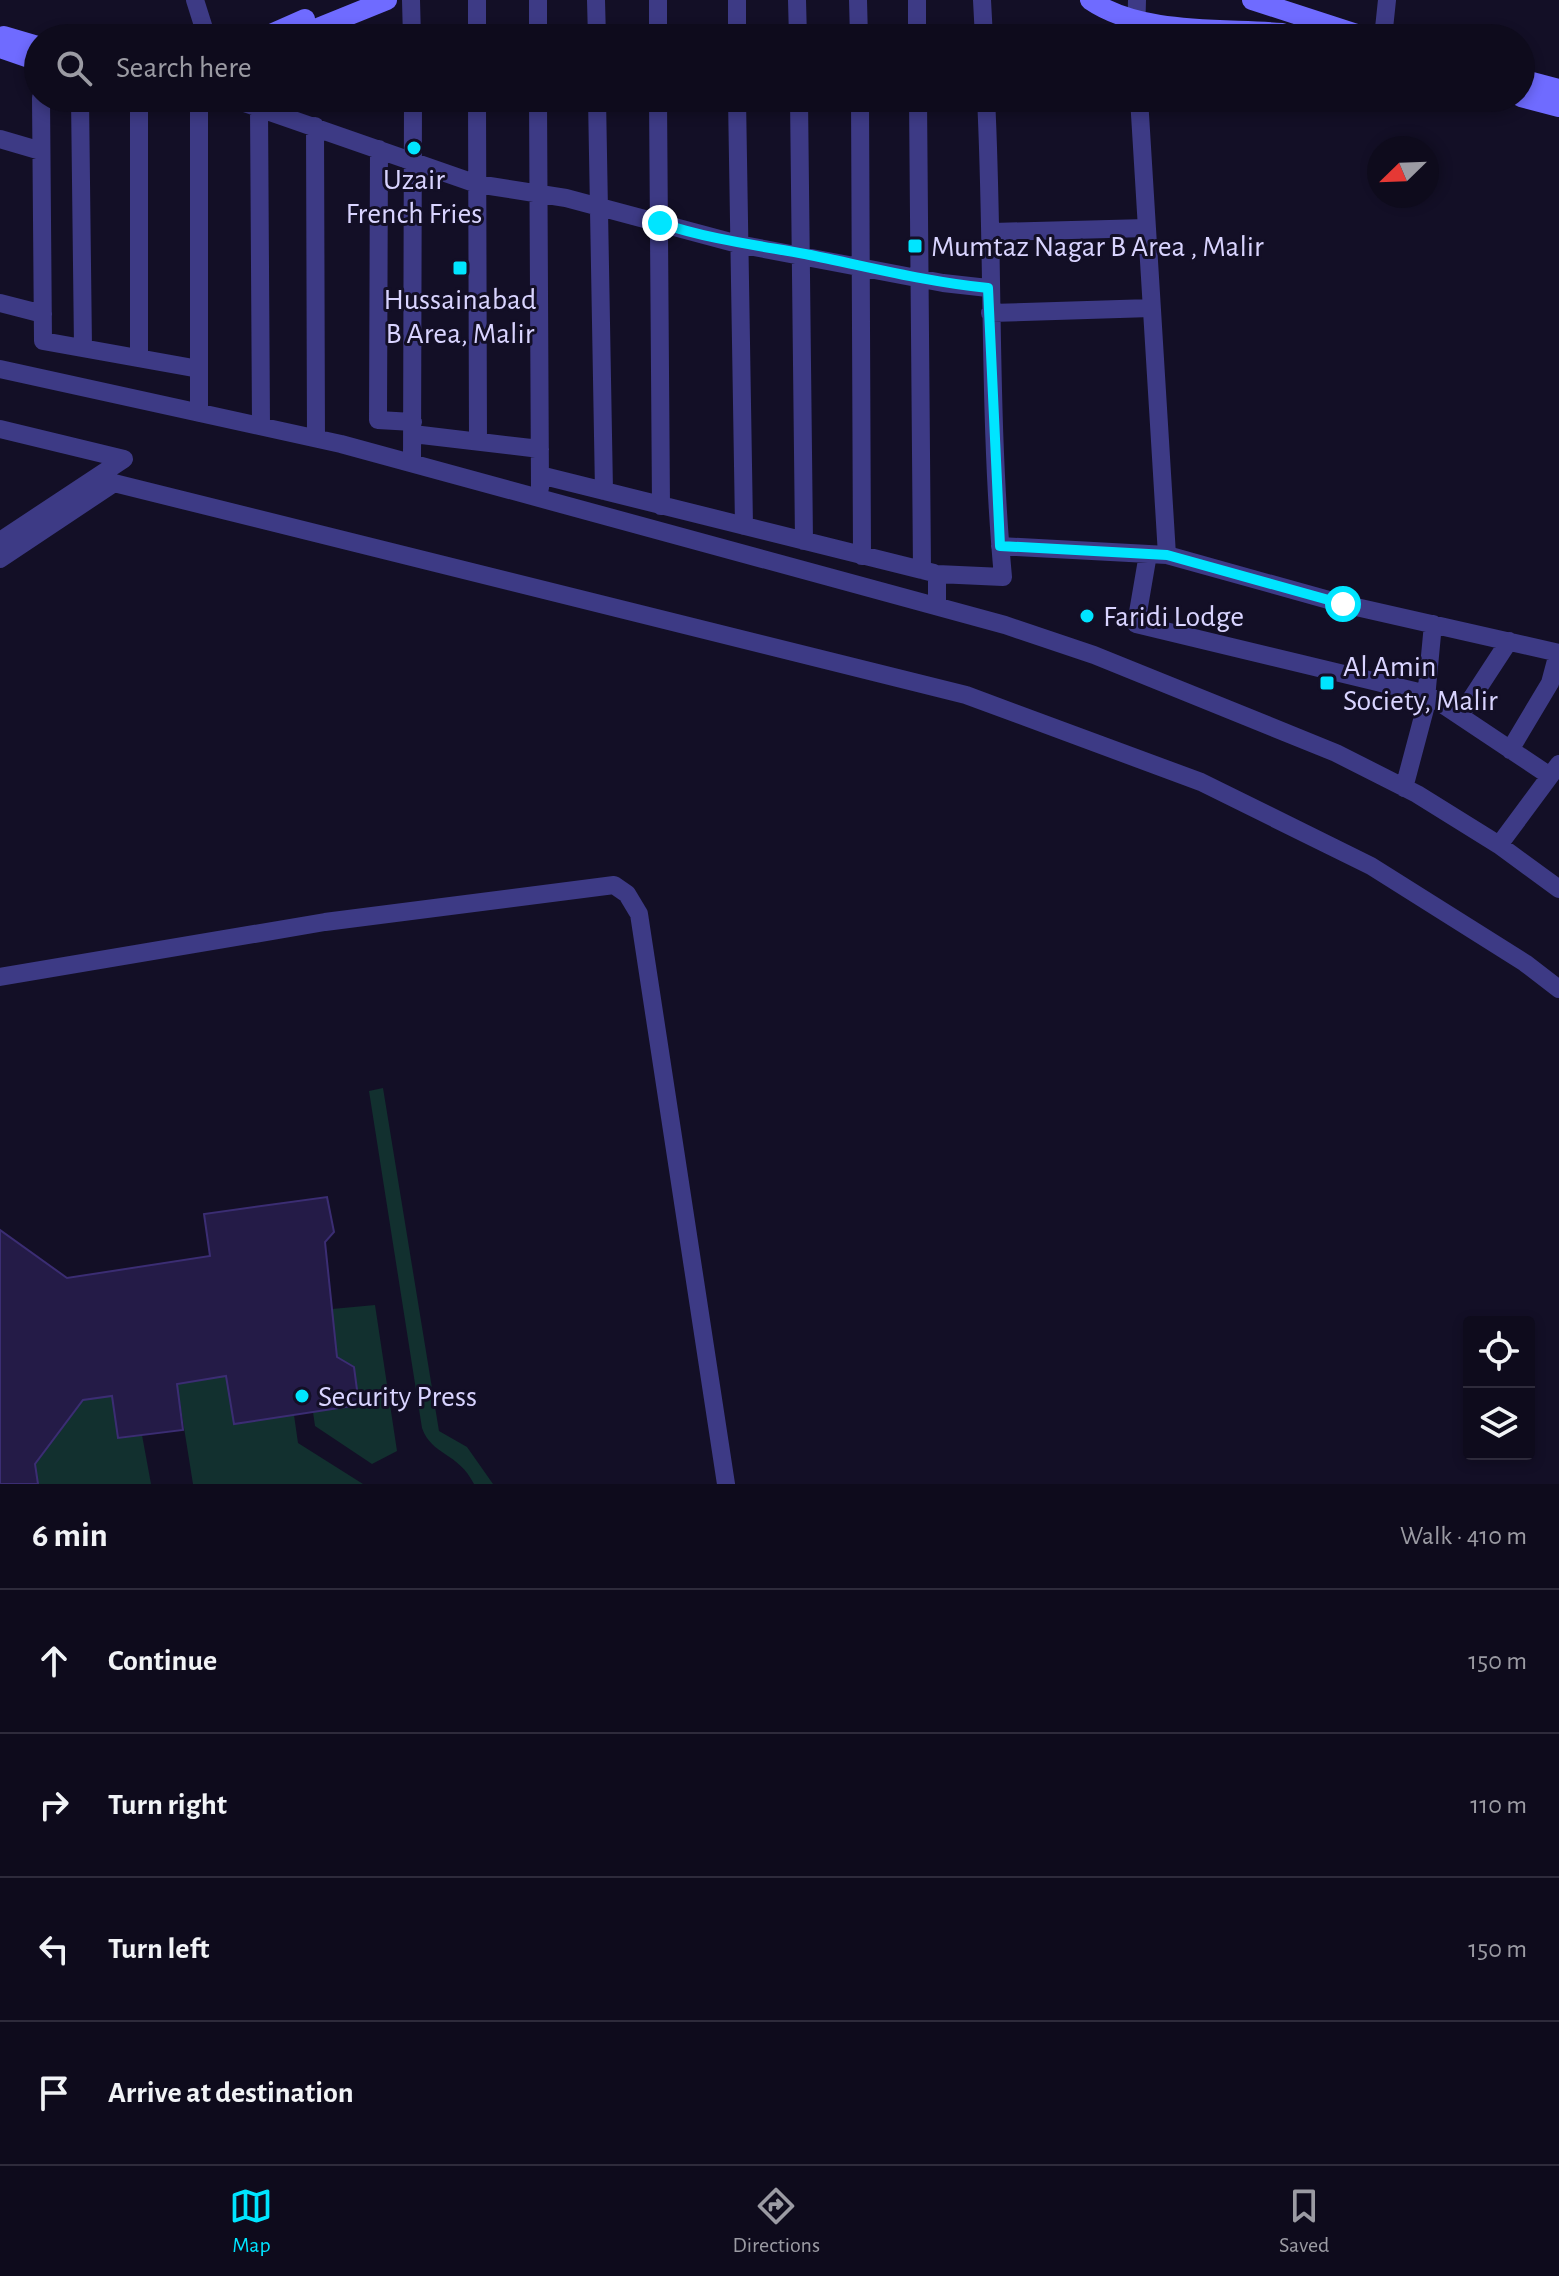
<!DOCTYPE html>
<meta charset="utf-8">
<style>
:root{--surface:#0e0b1c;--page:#1c1929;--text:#f1f3f6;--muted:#9b9ba3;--line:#2e2b3b;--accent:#00e5ff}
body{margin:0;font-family:"Alegreya Sans",sans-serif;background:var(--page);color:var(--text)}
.controls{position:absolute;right:24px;bottom:24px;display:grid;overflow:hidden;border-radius:8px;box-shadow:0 4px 12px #0003}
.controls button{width:72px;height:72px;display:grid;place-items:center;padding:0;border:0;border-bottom:2px solid var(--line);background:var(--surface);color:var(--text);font:40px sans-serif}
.compass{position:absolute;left:1367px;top:136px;width:72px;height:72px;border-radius:50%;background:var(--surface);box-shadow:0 4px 12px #0003;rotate:247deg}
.stop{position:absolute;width:24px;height:24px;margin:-18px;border:6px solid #00e5ff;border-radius:50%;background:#fff}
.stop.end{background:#00e5ff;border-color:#fff;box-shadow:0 2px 8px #0008}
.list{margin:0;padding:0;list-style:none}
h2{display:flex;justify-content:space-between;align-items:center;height:104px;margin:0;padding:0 32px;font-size:34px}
h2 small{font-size:26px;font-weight:400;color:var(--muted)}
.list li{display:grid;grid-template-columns:52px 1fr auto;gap:24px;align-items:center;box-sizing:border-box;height:144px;padding:0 32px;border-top:2px solid var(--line)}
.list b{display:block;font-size:30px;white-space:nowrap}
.list em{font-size:26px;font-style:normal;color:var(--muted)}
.icon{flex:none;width:44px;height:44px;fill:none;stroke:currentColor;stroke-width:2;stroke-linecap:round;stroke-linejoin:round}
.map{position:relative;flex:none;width:1559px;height:1484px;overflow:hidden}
.search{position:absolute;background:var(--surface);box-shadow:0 4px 12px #0003;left:24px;right:24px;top:24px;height:88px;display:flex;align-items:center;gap:20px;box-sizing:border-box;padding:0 28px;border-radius:44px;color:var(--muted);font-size:30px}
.sheet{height:680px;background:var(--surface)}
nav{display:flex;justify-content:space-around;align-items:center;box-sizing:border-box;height:112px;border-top:2px solid var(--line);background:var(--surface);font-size:22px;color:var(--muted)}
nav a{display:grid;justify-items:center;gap:4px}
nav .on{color:var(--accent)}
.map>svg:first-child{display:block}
.green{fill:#12302f}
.building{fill:#241b47;stroke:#3b2d73;stroke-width:2}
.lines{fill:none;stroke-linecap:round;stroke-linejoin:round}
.minor{stroke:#3d3a85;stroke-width:18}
.secondary{stroke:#6f6bff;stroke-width:20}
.route{stroke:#00e5ff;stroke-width:10}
.poi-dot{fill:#00e5ff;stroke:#130f26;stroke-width:3}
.labels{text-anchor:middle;stroke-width:6;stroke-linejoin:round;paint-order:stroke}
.poi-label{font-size:30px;fill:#d9d4ff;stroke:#130f26;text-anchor:start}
</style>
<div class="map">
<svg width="1559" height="1484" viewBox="0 0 1559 1484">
<rect width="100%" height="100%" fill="#130f26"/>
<path class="green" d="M383,1088L439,1431L467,1447L493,1484H474C458,1452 432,1456 422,1428L369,1091Z
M375,1305L397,1451L372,1464L315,1426L313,1412L337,1357L332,1309Z
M226,1376L234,1423L294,1415L298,1443L363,1484H193L177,1384Z
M112,1396L118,1438L142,1435L151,1484H38L35,1464L83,1400Z"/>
<path class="building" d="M327,1197L334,1232L325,1242L337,1357L354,1367L359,1405L234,1424L226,1376L177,1384L183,1430L118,1438L112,1396L83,1400L35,1464L38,1484H0V1230L67,1278L210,1256L204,1214Z"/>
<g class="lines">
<path class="minor" d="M195,0L207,38
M411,0L412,38
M538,0V38
M596,0L597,38
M658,0V38
M737,0V38
M797,0L798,38
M858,0L859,38
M917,0V38
M982,0L984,38
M477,38V0
M1136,38L1137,0
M1383,38L1387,0
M41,98L43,341L199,369
M80,98L83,348
M230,98L477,184L566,198L738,244L943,283L988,288
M477,98L478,441
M538,98L540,488
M597,98L604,491
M658,98L661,506
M737,98L744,526
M799,98L804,541
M860,98L862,556
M918,98L922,570
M1139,98L1167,555
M259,108L261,426
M315,126L316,438
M0,139L41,151
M379,149L378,420L413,422
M993,232L1146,228
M0,303L43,314
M990,313L1151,308
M139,358V98
M0,369L341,444L1005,625L1094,655L1336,753L1417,794L1499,845L1559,889
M199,413V98
M0,429L124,459L0,541
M413,434L540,449
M412,463L413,98
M540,475L934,573
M1000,546L1167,555L1343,604L1559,653
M1148,554L1136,624L1427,694L1550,776
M0,559L114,483L966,695L1201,782L1371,866L1525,963L1559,989
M937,606V574L1003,577C988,417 994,257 986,98
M1460,716L1509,641
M1510,750L1550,683L1558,653
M1404,788L1425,709L1433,624
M1499,845L1559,764
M0,977L325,922L614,885L627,894L639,914L726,1484"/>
<path class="secondary" d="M1090,0C1141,35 1221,28 1282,33L1299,38
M1252,0L1369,38
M4,36L38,46
M262,38L305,19
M293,38L387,0
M0,48L38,61
M1521,79L1559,89
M1521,97L1559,107"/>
</g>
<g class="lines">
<path class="route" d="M660,223C708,239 755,245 805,254C866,266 926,282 988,288L1000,546L1167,555L1343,604"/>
</g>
<g class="poi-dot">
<circle cx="414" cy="148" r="8"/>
<rect x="907" y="238" width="16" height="16" rx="4"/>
<rect x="452" y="260" width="16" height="16" rx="4"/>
<circle cx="1087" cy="616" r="8"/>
<rect x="1319" y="675" width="16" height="16" rx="4"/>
<circle cx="302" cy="1396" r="8"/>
</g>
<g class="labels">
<g class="poi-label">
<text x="414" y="189" text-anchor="middle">Uzair<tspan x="414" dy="34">French Fries</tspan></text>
<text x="931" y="256">Mumtaz Nagar B Area , Malir</text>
<text x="460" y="309" text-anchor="middle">Hussainabad<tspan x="460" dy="34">B Area, Malir</tspan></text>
<text x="1103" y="626">Faridi Lodge</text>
<text x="1343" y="676">Al Amin<tspan x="1343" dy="34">Society, Malir</tspan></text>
<text x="318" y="1406">Security Press</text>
</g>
</g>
</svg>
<div class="controls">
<button><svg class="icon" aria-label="locate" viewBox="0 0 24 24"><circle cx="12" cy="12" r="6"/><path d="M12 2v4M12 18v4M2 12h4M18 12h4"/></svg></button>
<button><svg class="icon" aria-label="layers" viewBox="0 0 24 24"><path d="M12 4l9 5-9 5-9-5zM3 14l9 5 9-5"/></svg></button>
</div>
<svg class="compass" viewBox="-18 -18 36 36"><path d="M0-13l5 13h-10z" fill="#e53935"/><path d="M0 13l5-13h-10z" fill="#9b9ba3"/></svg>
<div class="stop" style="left:1343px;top:604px"></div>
<div class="stop end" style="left:660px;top:223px"></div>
<div class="search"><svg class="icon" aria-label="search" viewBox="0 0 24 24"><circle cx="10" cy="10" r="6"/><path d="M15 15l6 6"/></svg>Search here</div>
</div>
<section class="sheet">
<h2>6 min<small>Walk · 410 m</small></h2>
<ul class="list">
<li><svg class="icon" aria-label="ahead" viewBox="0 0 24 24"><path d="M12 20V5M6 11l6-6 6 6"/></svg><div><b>Continue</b></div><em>150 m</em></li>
<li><svg class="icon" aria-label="right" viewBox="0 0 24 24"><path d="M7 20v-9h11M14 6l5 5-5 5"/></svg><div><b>Turn right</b></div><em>110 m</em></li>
<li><svg class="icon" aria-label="left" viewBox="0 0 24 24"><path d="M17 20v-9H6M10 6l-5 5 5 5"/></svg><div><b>Turn left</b></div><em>150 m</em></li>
<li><svg class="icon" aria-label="arrive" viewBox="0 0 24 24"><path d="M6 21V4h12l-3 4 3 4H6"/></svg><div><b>Arrive at destination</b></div></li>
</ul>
</section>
<nav>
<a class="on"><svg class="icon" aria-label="map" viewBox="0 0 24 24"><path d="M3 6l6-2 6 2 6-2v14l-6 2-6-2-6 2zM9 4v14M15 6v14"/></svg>Map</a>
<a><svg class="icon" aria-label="directions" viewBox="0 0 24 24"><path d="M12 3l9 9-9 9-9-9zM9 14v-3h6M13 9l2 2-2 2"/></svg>Directions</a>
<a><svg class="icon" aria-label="saved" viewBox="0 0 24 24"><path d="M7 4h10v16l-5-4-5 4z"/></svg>Saved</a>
</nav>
